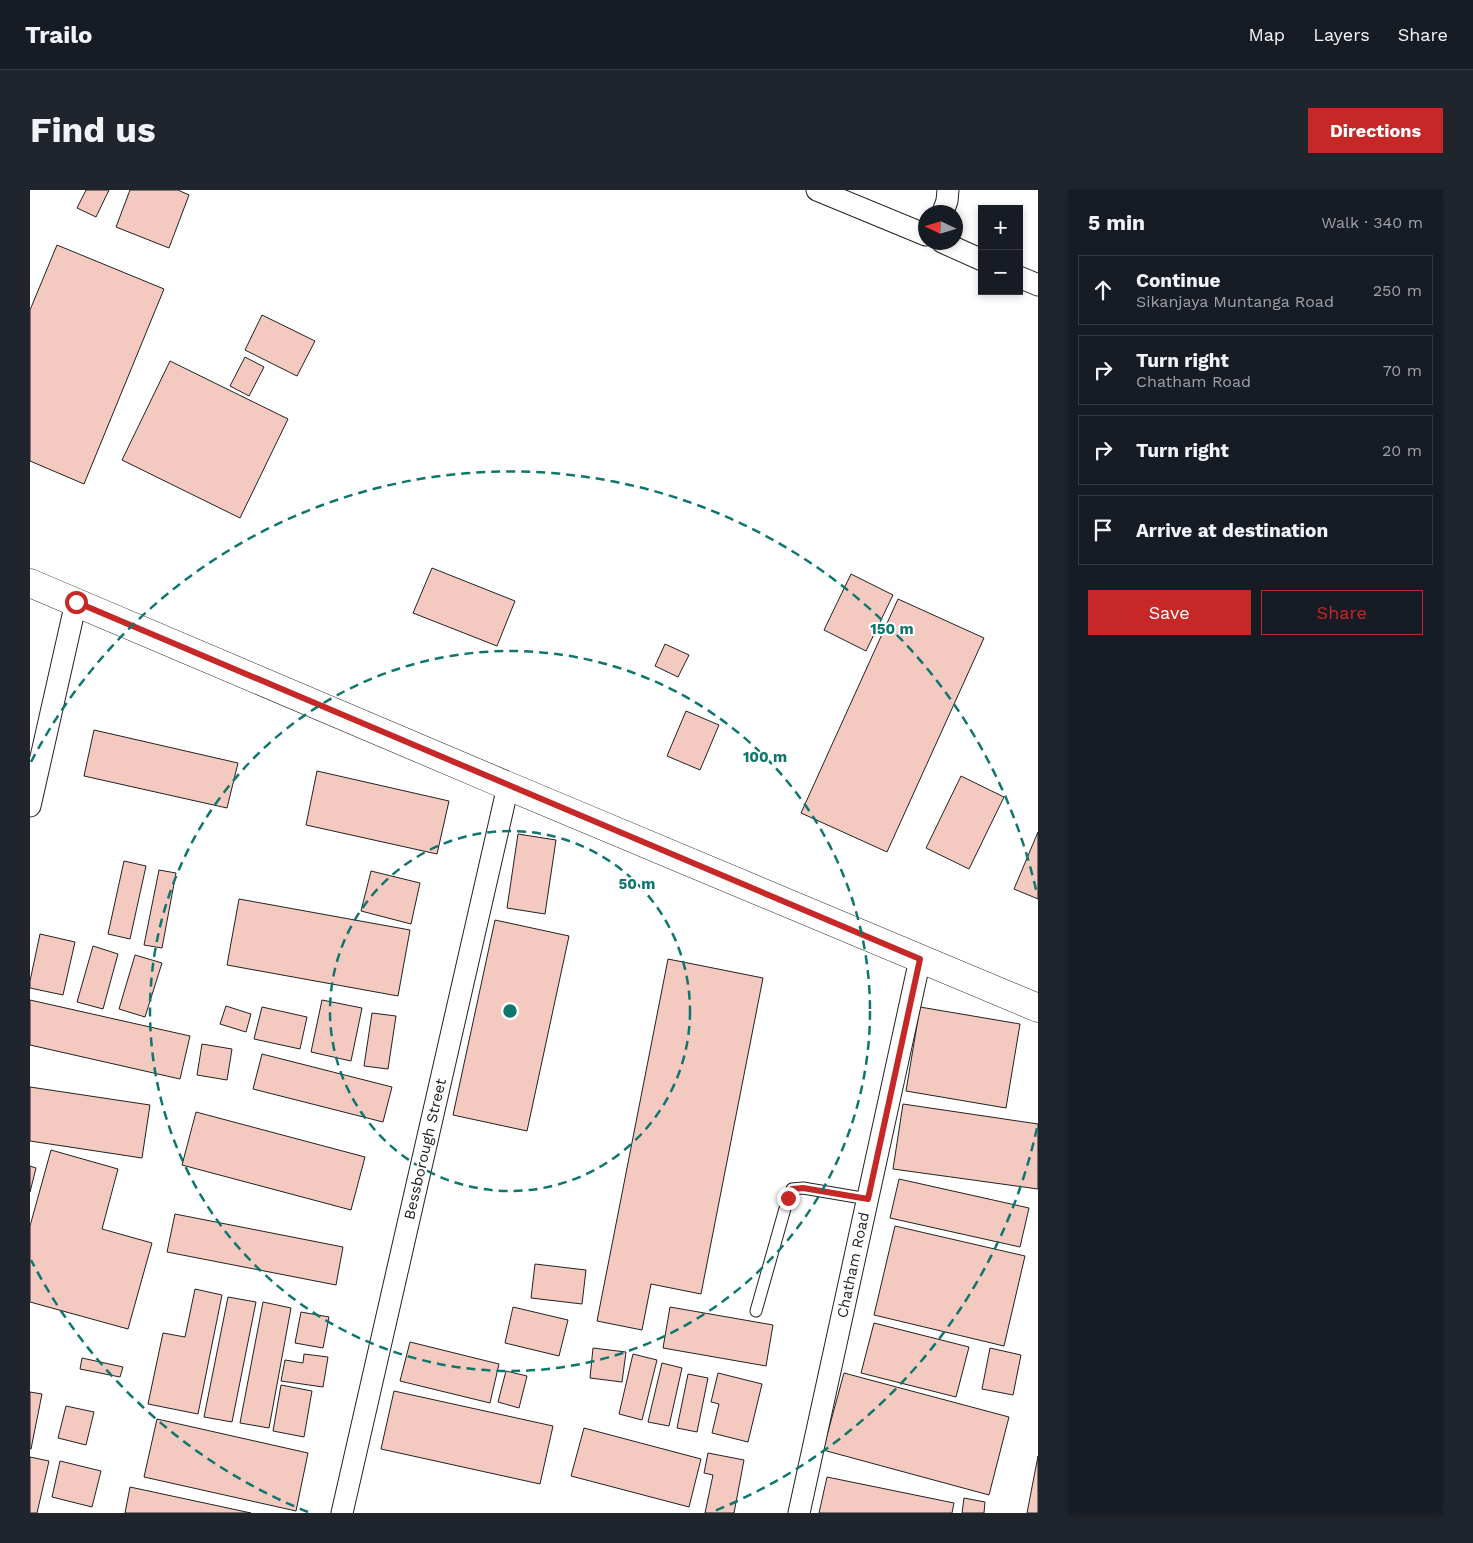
<!DOCTYPE html>
<meta charset="utf-8">
<style>
:root{--surface:#171b24;--page:#20242c;--text:#f1f3f6;--muted:#9ea1a6;--line:#363941;--accent:#c62828}
body{margin:0;font-family:"Work Sans",sans-serif;background:var(--page);color:var(--text)}
.controls{position:absolute;right:15px;top:15px;display:grid;overflow:hidden;border-radius:0px;box-shadow:0 2px 8px #0003}
.controls button{width:45px;height:45px;display:grid;place-items:center;padding:0;border:0;border-bottom:1px solid var(--line);background:var(--surface);color:var(--text);font:25px sans-serif}
.compass{position:absolute;left:888px;top:15px;width:45px;height:45px;border-radius:50%;background:var(--surface);box-shadow:0 2px 8px #0003;rotate:274deg}
.stop{position:absolute;width:15px;height:15px;margin:-11px;border:4px solid #c62828;border-radius:50%;background:#fff}
.stop.end{background:#c62828;border-color:#fff;box-shadow:0 1px 5px #0008}
.list{margin:0;padding:0;list-style:none}
h2{display:flex;justify-content:space-between;align-items:center;height:65px;margin:0;padding:0 20px;font-size:21px}
h2 small{font-size:16px;font-weight:400;color:var(--muted)}
.list li{display:grid;grid-template-columns:32px 1fr auto;gap:15px;align-items:center;box-sizing:border-box;height:70px;margin:0 10px 10px;padding:0 10px;border:1px solid var(--line);border-radius:0px}
.list b{display:block;font-size:19px;white-space:nowrap}
.list p{margin:0;font-size:16px;white-space:nowrap;color:var(--muted)}
.list em{font-size:16px;font-style:normal;color:var(--muted)}
.actions{display:flex;gap:10px;padding:15px 20px}
.actions a{flex:1;padding:11px 0;border:1px solid var(--accent);border-radius:0px;text-align:center;font-size:18px;color:var(--accent)}
.actions .main{background:var(--accent);color:#fff}
.icon{flex:none;width:28px;height:28px;fill:none;stroke:currentColor;stroke-width:2;stroke-linecap:round;stroke-linejoin:round}
.map{position:relative;flex:none;width:1008px;height:1323px;overflow:hidden;border-radius:0px}
header{display:flex;align-items:center;gap:30px;box-sizing:border-box;height:70px;padding:0 25px;background:var(--surface);border-bottom:1px solid var(--line)}
header strong{font-size:24px}
nav{display:flex;gap:28px;margin-inline-start:auto;font-size:18px}
.intro{display:flex;align-items:center;justify-content:space-between;box-sizing:border-box;height:120px;padding:0 30px}
h1{margin:0;font-size:35px}
.button{padding:12px 22px;border-radius:0px;background:var(--accent);color:#fff;font-size:18px;font-weight:700}
main{display:flex;gap:30px;padding:0 30px}
aside{flex:1;background:var(--surface);border-radius:0px;box-shadow:0 2px 8px #0003}
.map>svg:first-child{display:block}
.building{fill:#f3c9c0;stroke:#222}
.lines{fill:none;stroke-linecap:round;stroke-linejoin:round}
.lane-casing{stroke:#222;stroke-width:13}
.street-casing{stroke:#222;stroke-width:23}
.secondary-casing{stroke:#222;stroke-width:29}
.lane{stroke:#fff;stroke-width:11}
.street{stroke:#fff;stroke-width:21}
.secondary{stroke:#fff;stroke-width:28}
.route{stroke:#c62828;stroke-width:6}
.ring{fill:none;stroke:#0f766e;stroke-width:2.5;stroke-dasharray:9 6}
.labels{text-anchor:middle;stroke-width:4;stroke-linejoin:round;paint-order:stroke}
.street-label{font-size:15px;fill:#222;stroke:#fff}
.centre{fill:#0f766e;stroke:#fff;stroke-width:2.5}
.ring-label{font-size:15px;text-anchor:middle;font-weight:bold;fill:#0f766e;stroke:#fff;stroke-width:4;stroke-linejoin:round;paint-order:stroke}
</style>
<header>
<strong>Trailo</strong>
<nav><a>Map</a><a>Layers</a><a>Share</a></nav>
</header>
<div class="intro"><h1>Find us</h1><a class="button">Directions</a></div>
<main>
<div class="map">
<svg width="1008" height="1323" viewBox="0 0 1008 1323">
<rect width="100%" height="100%" fill="#fff"/>
<path class="building" d="M56,0H79L66,27L47,18Z
M100,0H148L159,5L139,58L86,37Z
M27,55L134,99L54,294L0,271V120Z
M232,125L285,151L267,186L215,160Z
M215,167L234,177L219,206L200,196Z
M140,171L258,229L210,328L92,270Z
M402,378L485,411L467,456L383,423Z
M821,384L863,405L836,461L794,440Z
M868,409L954,448L857,662L771,623Z
M635,454L659,465L648,487L625,476Z
M656,521L689,535L670,580L637,566Z
M64,540L208,573L197,618L54,586Z
M287,581L419,611L407,664L276,635Z
M931,586L974,607L939,679L896,658Z
M1008,642V709L984,699Z
M488,644L526,650L515,724L477,718Z
M94,671L116,676L100,749L78,744Z
M129,680L146,683L132,758L114,755Z
M341,681L390,693L381,734L331,721Z
M209,709L380,740L368,806L197,775Z
M465,730L539,746L497,941L423,925Z
M10,744L45,752L33,805L0,798V791Z
M63,756L88,764L73,819L47,812Z
M105,765L132,773L115,827L89,819Z
M638,769L733,788L671,1104L621,1094L612,1140L567,1131Z
M0,810L160,846L150,889L0,855Z
M292,810L332,818L321,871L281,862Z
M196,816L221,824L216,842L190,834Z
M232,817L277,827L270,859L224,849Z
M890,817L990,834L976,918L876,901Z
M342,823L366,826L358,879L334,876Z
M172,854L202,859L197,890L167,885Z
M232,864L362,897L353,932L223,899Z
M0,897L120,915L112,968L0,951Z
M873,914L1008,934V999L863,979Z
M166,922L335,967L321,1020L152,975Z
M21,960L88,979L72,1039L122,1053L98,1139L0,1112V1036Z
M0,976L6,978L0,1002Z
M869,989L999,1018L990,1057L860,1028Z
M145,1024L313,1057L306,1095L137,1062Z
M865,1036L995,1066L974,1156L844,1125Z
M505,1074L556,1080L552,1114L501,1108Z
M165,1099L192,1105L168,1224L118,1214L133,1143L155,1147Z
M198,1107L226,1112L202,1232L174,1227Z
M233,1112L261,1118L239,1238L210,1233Z
M483,1117L538,1130L529,1166L475,1153Z
M640,1117L743,1135L736,1176L633,1158Z
M271,1122L299,1127L293,1158L265,1153Z
M844,1133L939,1157L926,1207L831,1183Z
M380,1152L469,1174L460,1213L370,1191Z
M563,1158L596,1162L592,1192L560,1188Z
M960,1158L991,1165L983,1205L952,1199Z
M274,1164L298,1167L293,1197L251,1191L255,1170L273,1173Z
M603,1164L627,1170L612,1230L589,1224Z
M52,1168L93,1177L90,1187L50,1179Z
M632,1173L652,1178L639,1236L618,1232Z
M476,1181L497,1186L489,1218L468,1212Z
M688,1183L732,1194L718,1252L682,1243L689,1214L681,1212Z
M814,1183L979,1227L959,1305L793,1260Z
M658,1184L678,1188L667,1242L647,1238Z
M251,1195L282,1201L274,1247L243,1241Z
M364,1201L523,1236L510,1294L351,1259Z
M0,1202L12,1204L1,1259H0Z
M36,1216L64,1222L56,1255L28,1248Z
M127,1229L278,1263L266,1321L114,1287Z
M554,1238L671,1269L659,1317L541,1286Z
M678,1263L714,1270L704,1323H675L683,1285L674,1283Z
M1008,1266V1323H997Z
M0,1267L19,1271L7,1323H0Z
M30,1271L71,1281L62,1317L22,1307Z
M797,1287L924,1313L922,1323H789Z
M100,1297L221,1323H95Z
M934,1308L955,1312L954,1323H932Z"/>
<g class="lines">
<defs>
<path id="lane" d="M726,1121L758,1008L762,999L773,998L838,1009"/>
<path id="street" d="M787,0L896,45
M913,22L917,11L918,0
M912,52L952,70
M989,87L1008,95
M0,616L46,412
M312,1323L478,596
M769,1323L890,769"/>
<path id="secondary" d="M0,393L478,596L1008,818"/>
</defs>
<use href="#lane" class="lane-casing"/>
<use href="#street" class="street-casing"/>
<use href="#secondary" class="secondary-casing"/>
<use href="#lane" class="lane"/>
<use href="#street" class="street"/>
<use href="#secondary" class="secondary"/>
</g>
<g class="lines">
<path class="route" d="M46,412L890,769L838,1009L773,998L762,999L758,1008"/>
</g>
<g class="ring">
<circle cx="480" cy="821" r="180"/>
<circle cx="480" cy="821" r="360"/>
<path d="M1007 938A540 540 0 0 1 682 1322M278 1322A540 540 0 0 1 1 1070M1 572A540 540 0 0 1 1007 704"/>
</g>
<g class="labels">
<g class="street-label">
<text transform="translate(395 959) rotate(-77)" y="5">Bessborough Street</text>
<text transform="translate(823 1075) rotate(-78)" y="5">Chatham Road</text>
</g>
</g>
<circle cx="480" cy="821" r="8" class="centre"/>
<g class="ring-label">
<text x="862" y="444">150 m</text>
<text x="735" y="572">100 m</text>
<text x="607" y="699">50 m</text>
</g>
</svg>
<div class="controls">
<button>+</button>
<button>−</button>
</div>
<svg class="compass" viewBox="-18 -18 36 36"><path d="M0-13l5 13h-10z" fill="#e53935"/><path d="M0 13l5-13h-10z" fill="#9ea1a6"/></svg>
<div class="stop" style="left:46px;top:412px"></div>
<div class="stop end" style="left:758px;top:1008px"></div>
</div>
<aside>
<h2>5 min<small>Walk · 340 m</small></h2>
<ul class="list">
<li><svg class="icon" aria-label="ahead" viewBox="0 0 24 24"><path d="M12 20V5M6 11l6-6 6 6"/></svg><div><b>Continue</b><p>Sikanjaya Muntanga Road</p></div><em>250 m</em></li>
<li><svg class="icon" aria-label="right" viewBox="0 0 24 24"><path d="M7 20v-9h11M14 6l5 5-5 5"/></svg><div><b>Turn right</b><p>Chatham Road</p></div><em>70 m</em></li>
<li><svg class="icon" aria-label="right" viewBox="0 0 24 24"><path d="M7 20v-9h11M14 6l5 5-5 5"/></svg><div><b>Turn right</b></div><em>20 m</em></li>
<li><svg class="icon" aria-label="arrive" viewBox="0 0 24 24"><path d="M6 21V4h12l-3 4 3 4H6"/></svg><div><b>Arrive at destination</b></div></li>
</ul>
<div class="actions"><a class="main">Save</a><a>Share</a></div>
</aside>
</main>
